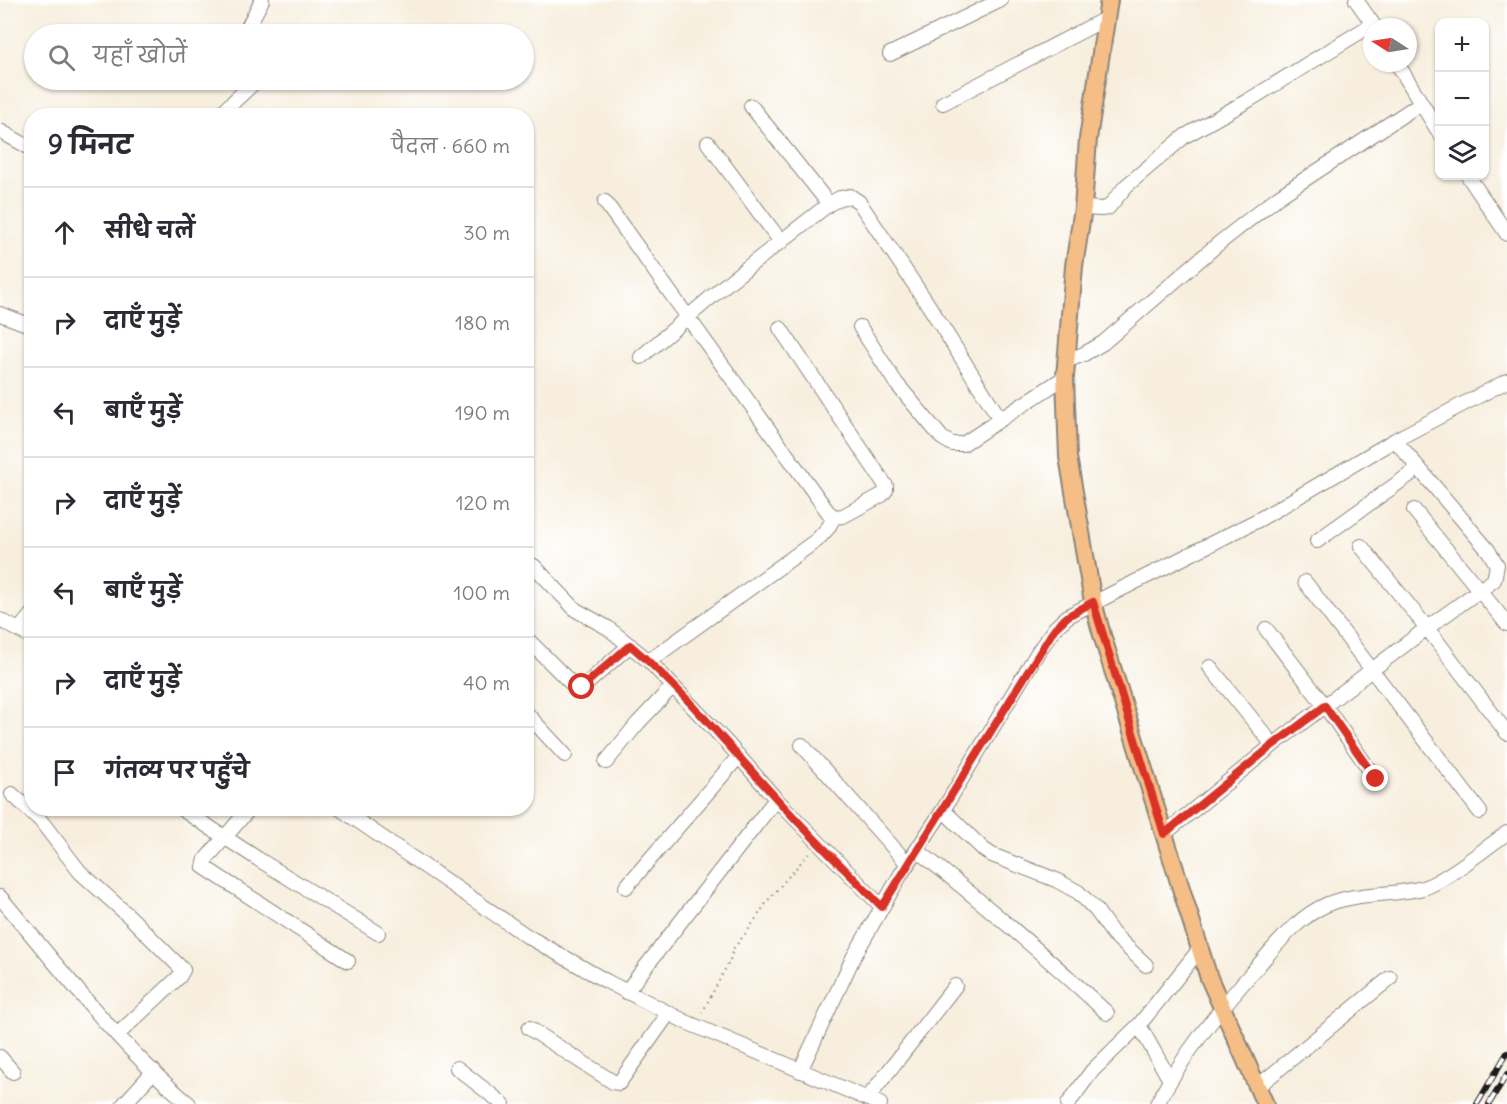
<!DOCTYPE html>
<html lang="hi">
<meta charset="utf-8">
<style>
:root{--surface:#fff;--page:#f7f7f7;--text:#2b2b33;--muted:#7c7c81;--line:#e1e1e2}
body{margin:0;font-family:Delius,"Playpen Sans Deva",sans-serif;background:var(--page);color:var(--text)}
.controls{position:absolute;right:18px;top:18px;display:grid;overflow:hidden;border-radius:12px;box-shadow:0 2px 4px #0004}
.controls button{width:54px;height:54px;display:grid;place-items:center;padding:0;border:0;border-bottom:2px solid var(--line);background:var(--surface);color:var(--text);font:30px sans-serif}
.compass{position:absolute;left:1363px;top:18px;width:54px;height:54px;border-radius:50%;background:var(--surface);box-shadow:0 2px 4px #0004;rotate:282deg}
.stop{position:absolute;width:18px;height:18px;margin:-14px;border:4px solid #d93025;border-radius:50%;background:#fff}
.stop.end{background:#d93025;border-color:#fff;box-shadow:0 2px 6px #0008}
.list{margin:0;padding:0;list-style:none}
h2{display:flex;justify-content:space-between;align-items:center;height:78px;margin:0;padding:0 24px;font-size:26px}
h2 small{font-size:20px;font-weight:400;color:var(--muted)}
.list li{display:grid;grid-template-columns:39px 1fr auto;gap:18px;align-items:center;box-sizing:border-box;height:90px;padding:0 24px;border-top:2px solid var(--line)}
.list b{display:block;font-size:22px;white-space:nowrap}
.list em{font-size:20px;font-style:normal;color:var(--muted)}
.icon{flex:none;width:33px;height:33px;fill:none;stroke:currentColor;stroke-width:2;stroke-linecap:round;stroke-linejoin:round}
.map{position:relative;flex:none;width:1507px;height:1104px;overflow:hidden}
.search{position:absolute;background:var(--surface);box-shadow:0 2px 4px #0004;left:24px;top:24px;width:510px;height:66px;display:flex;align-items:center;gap:15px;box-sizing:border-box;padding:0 21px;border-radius:33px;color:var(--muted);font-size:22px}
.panel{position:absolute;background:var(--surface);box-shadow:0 2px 4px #0004;left:24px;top:108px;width:510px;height:708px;border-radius:24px}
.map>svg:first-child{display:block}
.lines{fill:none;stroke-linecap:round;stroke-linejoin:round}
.minor-casing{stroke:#8a857c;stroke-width:16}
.major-casing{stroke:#8a857c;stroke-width:20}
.path{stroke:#8a857c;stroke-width:2;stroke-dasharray:1.5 4.5;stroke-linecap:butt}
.minor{stroke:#fff;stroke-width:14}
.major{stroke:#f6be87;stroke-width:16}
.rail-casing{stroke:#1c1c1c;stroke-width:6}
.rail{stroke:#fff;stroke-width:4;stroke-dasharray:11;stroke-linecap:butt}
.route{stroke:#d93025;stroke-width:8}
</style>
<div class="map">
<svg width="1507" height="1104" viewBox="0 0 1507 1104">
<rect width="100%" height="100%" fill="#fff"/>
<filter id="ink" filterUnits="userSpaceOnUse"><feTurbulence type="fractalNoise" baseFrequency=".0167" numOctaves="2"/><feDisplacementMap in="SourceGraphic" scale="12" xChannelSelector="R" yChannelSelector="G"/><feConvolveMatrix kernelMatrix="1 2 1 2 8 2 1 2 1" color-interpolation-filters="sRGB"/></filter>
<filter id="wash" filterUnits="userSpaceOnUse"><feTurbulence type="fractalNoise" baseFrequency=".008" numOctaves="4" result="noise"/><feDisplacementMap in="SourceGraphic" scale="24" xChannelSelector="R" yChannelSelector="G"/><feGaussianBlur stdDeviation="1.35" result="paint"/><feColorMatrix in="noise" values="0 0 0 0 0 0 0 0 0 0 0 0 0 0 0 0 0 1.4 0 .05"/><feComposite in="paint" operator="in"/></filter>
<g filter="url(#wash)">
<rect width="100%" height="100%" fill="#f7eedd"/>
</g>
<g filter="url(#ink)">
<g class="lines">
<defs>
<path id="minor" d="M1356,0L1375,27
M247,34L248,27L262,0
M890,54L1001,0
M1397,63L1440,134
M943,103L1107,18
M751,106L829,204
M218,116L257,80
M0,131L32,149
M708,143L781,242
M1468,176L1507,234
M605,202L828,512L834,517L843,516L882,495L886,490V486L780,328
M1083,208L1101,209L1108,208L1126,186L1185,136L1249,100L1373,24
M0,314L32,326
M860,327L896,383L942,438L952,444H963L1065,377
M641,357L730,281L829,204L840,198L850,196L859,202L929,306L1000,419
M1066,361L1084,354L1103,343L1218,244L1278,197L1421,103
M1414,510L1507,624
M1317,541L1419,468
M1361,546L1427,628L1507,733
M526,565L534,566L576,610L608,628L649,661L728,744L776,799L882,907
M1305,582L1480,812
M0,620L32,637
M1266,629L1325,706L1376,779
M19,630L32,614
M526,638L577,689L582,688L630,645
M649,661L817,540L828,528L834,517
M1210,667L1273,745
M526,713L565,755
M802,745L908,864
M606,762L638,723L673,686
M12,794L41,821L80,872L130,917L183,970L179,977L117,1035
M180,808L258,859L378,933
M250,808L206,859L204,867L348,961
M339,808L527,936L606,981L686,1022L880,1104
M943,810L983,849L992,855L1056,880L1078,892L1096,910L1113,934L1146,965
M1164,834L1273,745L1427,628L1494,580L1497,565L1488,550L1395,440
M917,850C982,902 1046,956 1107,1013
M626,887L739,756
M0,897C60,968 117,1044 189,1104
M626,992L776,799
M1139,1025L1170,1080
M529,1028L613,1082L619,1083L669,1013
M0,1057L13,1072
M457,1068L503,1104
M800,1071L853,958L901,874L943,810L1038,652L1055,628L1068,616L1260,519L1395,440L1507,381
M1257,1087L1390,978
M867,1099L955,986
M124,1104L154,1071
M1068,1104L1092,1071L1139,1025L1199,950
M1157,1104C1183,1054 1220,1009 1257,967C1277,944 1299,916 1328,904C1358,892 1392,896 1423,888C1444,882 1487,847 1507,833"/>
<path id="major" d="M1109,0L1088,139L1083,208L1074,266L1065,377L1068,457L1093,602L1102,635L1209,978L1265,1104"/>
</defs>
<use href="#minor" class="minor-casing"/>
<use href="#major" class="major-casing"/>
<path class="path" d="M702,1013L730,960L733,949L749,929L769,899L810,852"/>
<use href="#minor" class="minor"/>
<use href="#major" class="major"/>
<defs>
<path id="rail" d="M1477,1104L1507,1053
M1489,1104L1507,1074"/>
</defs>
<use href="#rail" class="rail-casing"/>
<use href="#rail" class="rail"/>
</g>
</g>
<g class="lines" filter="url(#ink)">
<path class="route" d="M582,687L630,645C684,691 728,746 776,798C810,836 847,871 882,907L1055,628L1068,616L1093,602L1164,834L1273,745L1325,706L1376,779"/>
</g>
</svg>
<div class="controls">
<button>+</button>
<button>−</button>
<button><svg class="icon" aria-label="layers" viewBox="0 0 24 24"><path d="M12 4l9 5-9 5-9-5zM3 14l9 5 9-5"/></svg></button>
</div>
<svg class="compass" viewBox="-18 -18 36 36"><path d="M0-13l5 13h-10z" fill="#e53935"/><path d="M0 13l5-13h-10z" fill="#7c7c81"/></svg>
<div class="stop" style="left:582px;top:687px"></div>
<div class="stop end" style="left:1376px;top:779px"></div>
<div class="search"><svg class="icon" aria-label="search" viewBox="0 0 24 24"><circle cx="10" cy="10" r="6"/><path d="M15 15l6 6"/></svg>यहाँ खोजें</div>
<section class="panel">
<h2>9 मिनट<small>पैदल · 660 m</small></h2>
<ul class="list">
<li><svg class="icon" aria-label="ahead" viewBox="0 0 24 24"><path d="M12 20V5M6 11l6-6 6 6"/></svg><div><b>सीधे चलें</b></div><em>30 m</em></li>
<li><svg class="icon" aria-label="right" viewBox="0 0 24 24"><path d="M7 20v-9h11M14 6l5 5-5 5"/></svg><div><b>दाएँ मुड़ें</b></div><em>180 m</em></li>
<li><svg class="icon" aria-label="left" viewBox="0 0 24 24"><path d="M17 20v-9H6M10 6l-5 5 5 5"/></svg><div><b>बाएँ मुड़ें</b></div><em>190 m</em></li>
<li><svg class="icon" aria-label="right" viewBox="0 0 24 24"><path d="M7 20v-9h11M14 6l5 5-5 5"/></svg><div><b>दाएँ मुड़ें</b></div><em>120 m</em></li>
<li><svg class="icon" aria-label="left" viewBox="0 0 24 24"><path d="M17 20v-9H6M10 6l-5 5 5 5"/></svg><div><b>बाएँ मुड़ें</b></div><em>100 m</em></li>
<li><svg class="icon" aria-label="right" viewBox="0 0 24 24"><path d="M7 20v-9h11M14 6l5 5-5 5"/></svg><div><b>दाएँ मुड़ें</b></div><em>40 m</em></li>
<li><svg class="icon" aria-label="arrive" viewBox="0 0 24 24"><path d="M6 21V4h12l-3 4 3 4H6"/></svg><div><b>गंतव्य पर पहुँचे</b></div></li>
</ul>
</section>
</div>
